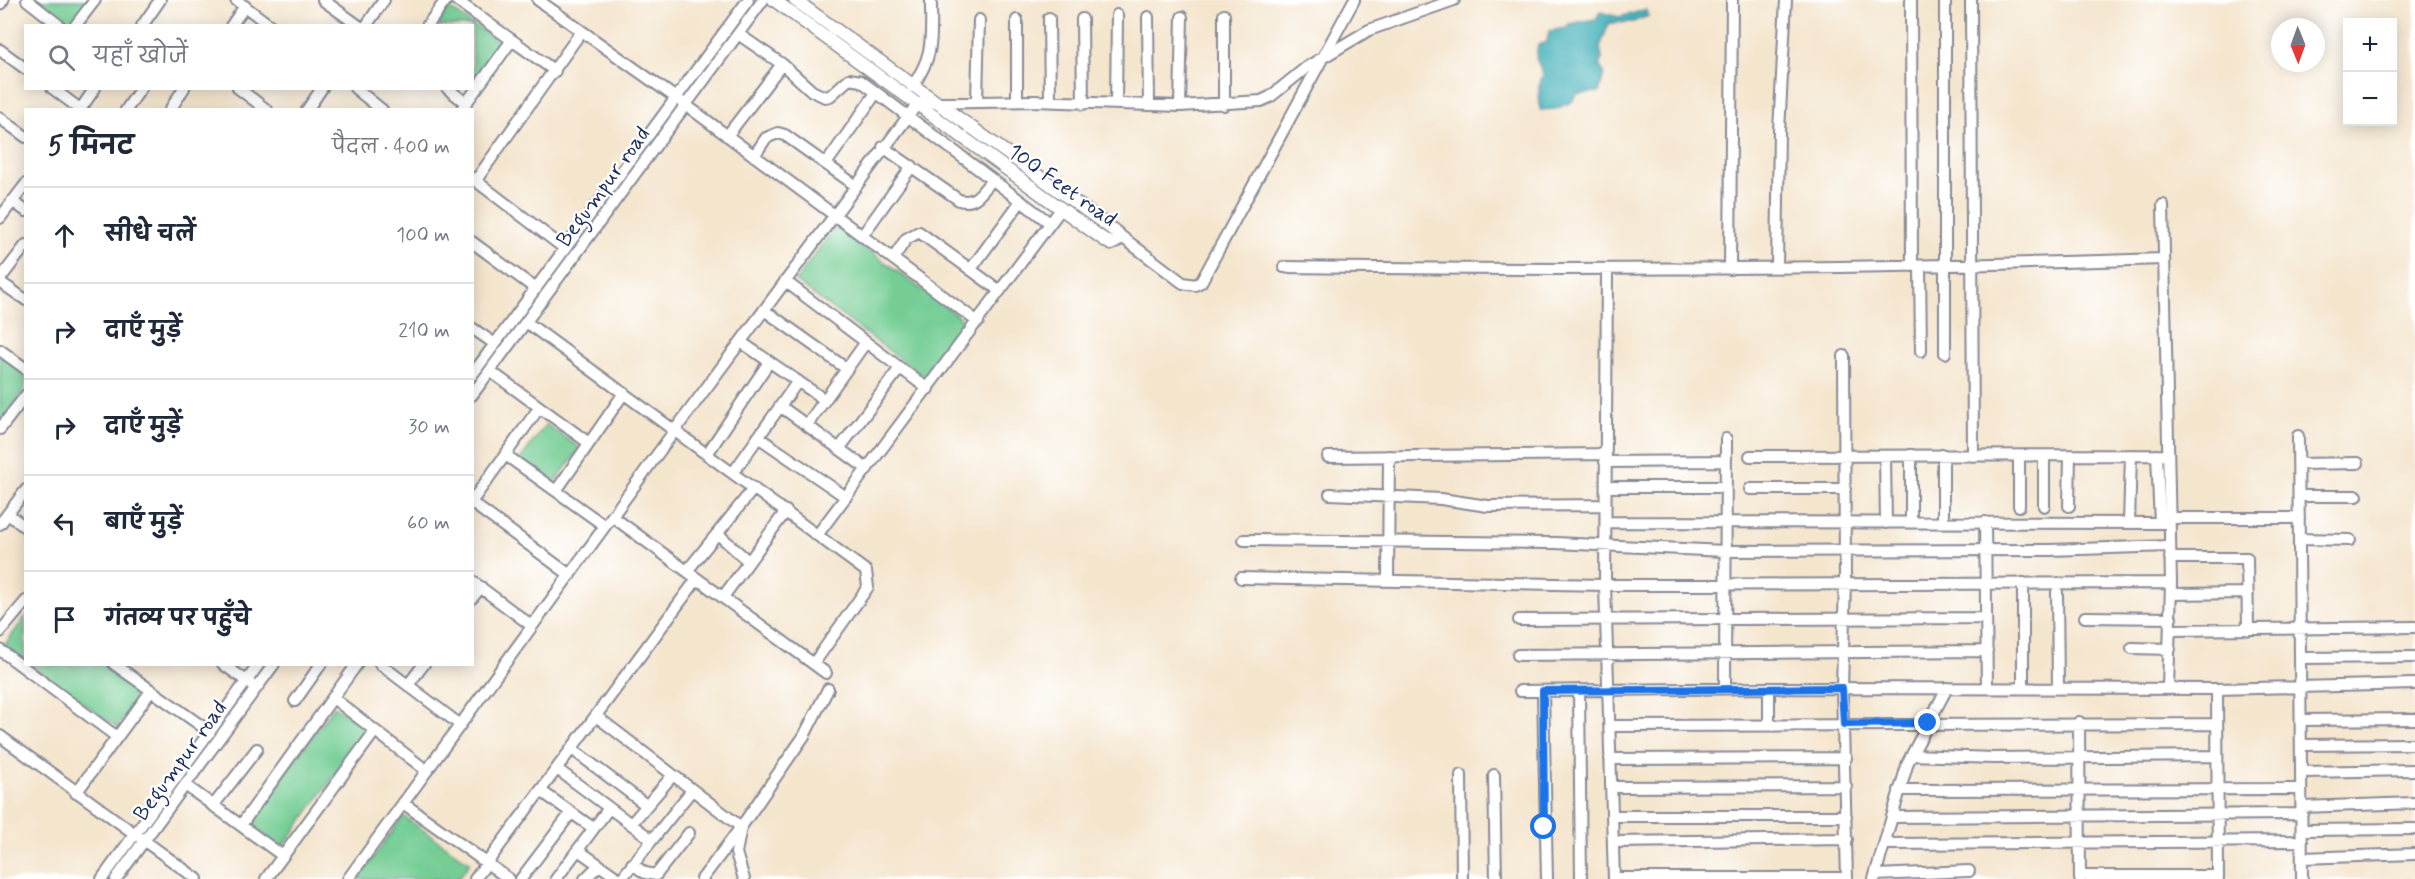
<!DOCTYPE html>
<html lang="hi">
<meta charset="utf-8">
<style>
:root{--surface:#fff;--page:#f2f2f3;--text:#1f2937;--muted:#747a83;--line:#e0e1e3}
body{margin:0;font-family:Mynerve,"Playpen Sans Deva",sans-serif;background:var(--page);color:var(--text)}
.controls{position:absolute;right:18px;top:18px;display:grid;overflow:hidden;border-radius:0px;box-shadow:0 3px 15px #0003}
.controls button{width:54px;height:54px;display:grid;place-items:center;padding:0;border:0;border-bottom:2px solid var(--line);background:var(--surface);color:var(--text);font:30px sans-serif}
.compass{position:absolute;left:2271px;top:18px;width:54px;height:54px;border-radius:50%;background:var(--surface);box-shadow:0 3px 15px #0003;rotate:179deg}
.stop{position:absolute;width:18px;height:18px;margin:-14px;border:4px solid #1a73e8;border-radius:50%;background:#fff}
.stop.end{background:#1a73e8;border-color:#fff;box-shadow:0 2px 6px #0008}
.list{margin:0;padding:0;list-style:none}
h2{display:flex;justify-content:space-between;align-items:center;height:78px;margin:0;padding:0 24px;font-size:26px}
h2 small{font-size:20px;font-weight:400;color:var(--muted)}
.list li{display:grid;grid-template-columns:39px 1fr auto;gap:18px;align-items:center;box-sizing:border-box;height:96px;padding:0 24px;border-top:2px solid var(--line)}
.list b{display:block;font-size:22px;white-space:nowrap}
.list em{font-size:20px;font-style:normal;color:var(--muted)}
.icon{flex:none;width:33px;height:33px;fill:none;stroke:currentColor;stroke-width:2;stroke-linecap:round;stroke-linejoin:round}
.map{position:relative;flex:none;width:2415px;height:879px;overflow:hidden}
.search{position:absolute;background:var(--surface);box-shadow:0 3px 15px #0003;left:24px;top:24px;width:450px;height:66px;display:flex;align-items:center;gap:15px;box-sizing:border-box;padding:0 21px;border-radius:0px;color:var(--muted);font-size:22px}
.panel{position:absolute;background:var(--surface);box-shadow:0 3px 15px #0003;left:24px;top:108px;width:450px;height:558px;border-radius:0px}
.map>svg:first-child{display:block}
.green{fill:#74cd94;stroke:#487e79;stroke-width:1.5}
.water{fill:#3fafb8;stroke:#2d6f8b;stroke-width:1.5}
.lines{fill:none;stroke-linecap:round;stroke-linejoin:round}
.minor-casing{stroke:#888a96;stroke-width:14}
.tertiary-casing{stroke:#888a96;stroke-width:15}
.minor{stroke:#fff;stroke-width:10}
.tertiary{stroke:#fff;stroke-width:12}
.route{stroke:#1a73e8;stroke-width:8}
.labels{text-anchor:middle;stroke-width:4.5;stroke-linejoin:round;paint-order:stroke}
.street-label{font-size:22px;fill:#1b2f5e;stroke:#fff}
</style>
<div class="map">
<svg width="2415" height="879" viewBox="0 0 2415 879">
<rect width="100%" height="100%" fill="#fff"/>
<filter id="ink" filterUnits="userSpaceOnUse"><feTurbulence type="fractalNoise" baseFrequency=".0167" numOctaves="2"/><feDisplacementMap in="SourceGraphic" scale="12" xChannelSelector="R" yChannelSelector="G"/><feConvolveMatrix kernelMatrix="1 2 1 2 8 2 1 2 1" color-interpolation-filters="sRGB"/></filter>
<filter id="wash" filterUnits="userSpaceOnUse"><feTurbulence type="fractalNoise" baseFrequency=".008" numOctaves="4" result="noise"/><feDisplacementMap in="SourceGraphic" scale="24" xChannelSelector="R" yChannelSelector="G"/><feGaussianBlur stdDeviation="1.35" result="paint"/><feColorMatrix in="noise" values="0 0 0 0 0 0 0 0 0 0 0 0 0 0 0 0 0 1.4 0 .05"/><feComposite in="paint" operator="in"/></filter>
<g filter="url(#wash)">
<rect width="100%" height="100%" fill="#f4e5cd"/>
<path class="green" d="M35,0H88L71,25Z
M449,8L502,44L473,86L472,26H437Z
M836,226L967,323L926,378L795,281Z
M0,354L26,372L25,388L0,424Z
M546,424L580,448L554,484L520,460Z
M25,617V661L4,646Z
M30,665H105L143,692L117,727Z
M334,706L368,730L282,848L248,824Z
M403,816L470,863L458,879H358Z"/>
<path class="water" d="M1646,10L1648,16L1633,22L1609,23L1600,47L1602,59L1599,65L1604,73L1599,92L1576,94L1572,102L1555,109L1540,110L1539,87L1543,74L1536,58L1538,45L1547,42L1549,31L1566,28L1569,24L1596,19L1600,12L1619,17Z"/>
</g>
<g filter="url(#ink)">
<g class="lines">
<defs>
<path id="minor" d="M27,0L60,26
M236,0L271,26
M323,0L359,26
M456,0L555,71
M538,0L686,105L978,322
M1911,0L1912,266
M1945,0V353
M1971,0L1973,456
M0,4L3,0
M1148,17L1149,105
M1049,18L1050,101
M1082,19L1083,104
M1017,20V101
M75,26L95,0
M142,26L160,0
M231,26L245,6
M366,26L384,0
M427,26L446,0
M738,34L782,64L812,91L825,97L830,96L849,79L861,81L1050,223
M0,50L26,69
M912,87C935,54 931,38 931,0
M52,88L80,109
M238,88L267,110
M355,88L382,110
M447,88L466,103
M977,101L979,20
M1116,104L1117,15
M1224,105V15
M1180,106L1182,17
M80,110L95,88
M126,110L141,88
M170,110L184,88
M307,110L322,88
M461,110L512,40
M0,118L26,137
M727,136L782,64
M883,147L959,200C976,205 982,191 992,180
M754,156L766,138L778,133L785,135L855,185
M826,164L876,93
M472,178L564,248
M476,180L581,32
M12,201L26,211
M2163,205L2171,583L2168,689
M0,218L26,184
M1118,234L1183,283L1195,285L1201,282L1354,0
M862,236L912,166
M472,242L536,289
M893,259L906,239L919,232L1000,291
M1920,266L1921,351
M1284,267C1577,271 1870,269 2163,259
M1777,267L1779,131L1786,0
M971,269L1021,201
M1607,269L1605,585L1614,879
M1730,269L1732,0
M0,279L26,245
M785,281L928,389
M0,282L26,300
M764,310L847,369
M526,322L866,571L868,587L814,663
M472,328L495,344
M741,342L825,400
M0,350L26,369
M1844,356L1845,582L1842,688L1847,879
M490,371L589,443
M472,375L748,0
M472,395L763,0
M780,406L867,469
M807,425L866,342
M0,429L26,395
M2298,436L2302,879
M758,437L846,497
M839,449L900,368
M707,454L769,362
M1911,455V523
M2157,455L2160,523
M507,456L605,526
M1750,456L2168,455
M1885,456L1886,523
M2044,456V506
M1328,457L1605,454
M1605,462L1726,461
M2299,464L2358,463
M733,473L798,381
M1606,487H1726
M1750,489H1845
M556,491L624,393
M1330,494L1441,499L1488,506L1606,505
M2299,496H2357
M472,501L539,408
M472,503L570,575
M2019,506V456
M2069,506L2070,456
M8,514L26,528
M613,517L826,673
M2169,518H2299
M1607,522L2169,523
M1943,522V455
M1985,522L1987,688
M2129,523L2131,455
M0,524L26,490
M718,534L749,562
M818,534L1061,209
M2299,539L2350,540
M1244,540L1555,543L1725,551L2050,550L2170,546
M2170,558H2247L2248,630
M687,571L754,488
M1241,578L1605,585L2171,583
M472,581L532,626
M1388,581L1389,456
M2023,583V688
M2057,592L2058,688
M2171,594L2248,593
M723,597L786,511
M472,598L481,587
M2085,617L2171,618
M1519,620L1986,618
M2171,630L2415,627
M0,632L26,601
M2132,648L2170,649
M0,650L117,737
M1518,655L1987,651
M2300,658L2415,657
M114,664L210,732
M223,664L252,685
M380,664L459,724
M408,685L424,664
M1725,688L1726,439
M2217,689L2218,879
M1579,690L1581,879
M1520,691L1769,688L2217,689L2415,684
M1543,691L1547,879
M333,698L427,771
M295,701L321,664
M596,716L741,827L702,879
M2301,720L2415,719
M2079,722L2080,879
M1769,725V688
M1610,726L2217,724
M0,736L197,879
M2301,745L2415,744
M572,749L646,805
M1912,755L1993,758L2217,756
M1610,759L1846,758
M557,769L651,839
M2301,772L2415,770
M1461,775L1462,879
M1494,775L1496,879
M185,785L283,856
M1611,787L1846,786
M1899,790L2301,789
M541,791L593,828
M76,793L151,691
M403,803L509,879
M213,806L257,749
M2302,807L2415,803
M1613,816H1846
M1892,817L2302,814
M631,824L673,775
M241,825L357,664
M2302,830L2415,829
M1614,842L1847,839
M1885,844L2302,841
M578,850L619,879
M2302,858L2415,854
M632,864L645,873L656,875L689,833
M1876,875L1969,871
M2080,876H2218
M1614,878H1847
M102,879L259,664
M116,879L274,664
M266,879L375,731
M348,879L675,430L918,103L1034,101L1180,106L1261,101L1270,97L1307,67L1369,30L1454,0
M475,879L697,579
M521,879L571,813
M556,879L609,808
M585,879L599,865
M621,879L692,790
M744,879L736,853L741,827L804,736L828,689
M1874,879L1908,762L1947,688"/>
<path id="tertiary" d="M774,0L1103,239L1111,244L1117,241L1118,234L1112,229L795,0"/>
</defs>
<use href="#minor" class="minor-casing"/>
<use href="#tertiary" class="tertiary-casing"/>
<use href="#minor" class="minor"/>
<use href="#tertiary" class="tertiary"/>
</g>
</g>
<g class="lines" filter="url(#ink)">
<path class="route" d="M1544,827L1543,691L1842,688L1844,724L1928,723"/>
</g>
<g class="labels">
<g class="street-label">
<text transform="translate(1063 184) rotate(35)" y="8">100 Feet road</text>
<text transform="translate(602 186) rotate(-54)" y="8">Begumpur road</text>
<text transform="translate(179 760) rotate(-54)" y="8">Begumpur road</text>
</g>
</g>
</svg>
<div class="controls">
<button>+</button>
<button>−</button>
</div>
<svg class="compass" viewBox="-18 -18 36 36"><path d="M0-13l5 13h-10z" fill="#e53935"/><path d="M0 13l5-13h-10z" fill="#747a83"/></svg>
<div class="stop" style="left:1544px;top:827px"></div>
<div class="stop end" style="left:1928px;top:723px"></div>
<div class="search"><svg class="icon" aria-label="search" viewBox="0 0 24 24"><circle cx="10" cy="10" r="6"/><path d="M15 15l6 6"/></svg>यहाँ खोजें</div>
<section class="panel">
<h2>5 मिनट<small>पैदल · 400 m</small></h2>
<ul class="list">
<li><svg class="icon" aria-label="ahead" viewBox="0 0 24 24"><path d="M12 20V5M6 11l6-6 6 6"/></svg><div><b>सीधे चलें</b></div><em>100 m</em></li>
<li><svg class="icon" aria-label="right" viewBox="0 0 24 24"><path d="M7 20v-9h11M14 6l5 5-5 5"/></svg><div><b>दाएँ मुड़ें</b></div><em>210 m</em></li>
<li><svg class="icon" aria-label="right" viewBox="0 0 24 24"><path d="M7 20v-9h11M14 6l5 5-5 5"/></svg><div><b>दाएँ मुड़ें</b></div><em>30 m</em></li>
<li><svg class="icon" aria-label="left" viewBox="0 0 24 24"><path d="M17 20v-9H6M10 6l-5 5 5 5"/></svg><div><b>बाएँ मुड़ें</b></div><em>60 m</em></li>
<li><svg class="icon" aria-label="arrive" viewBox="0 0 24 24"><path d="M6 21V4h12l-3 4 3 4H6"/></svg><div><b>गंतव्य पर पहुँचे</b></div></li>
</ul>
</section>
</div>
